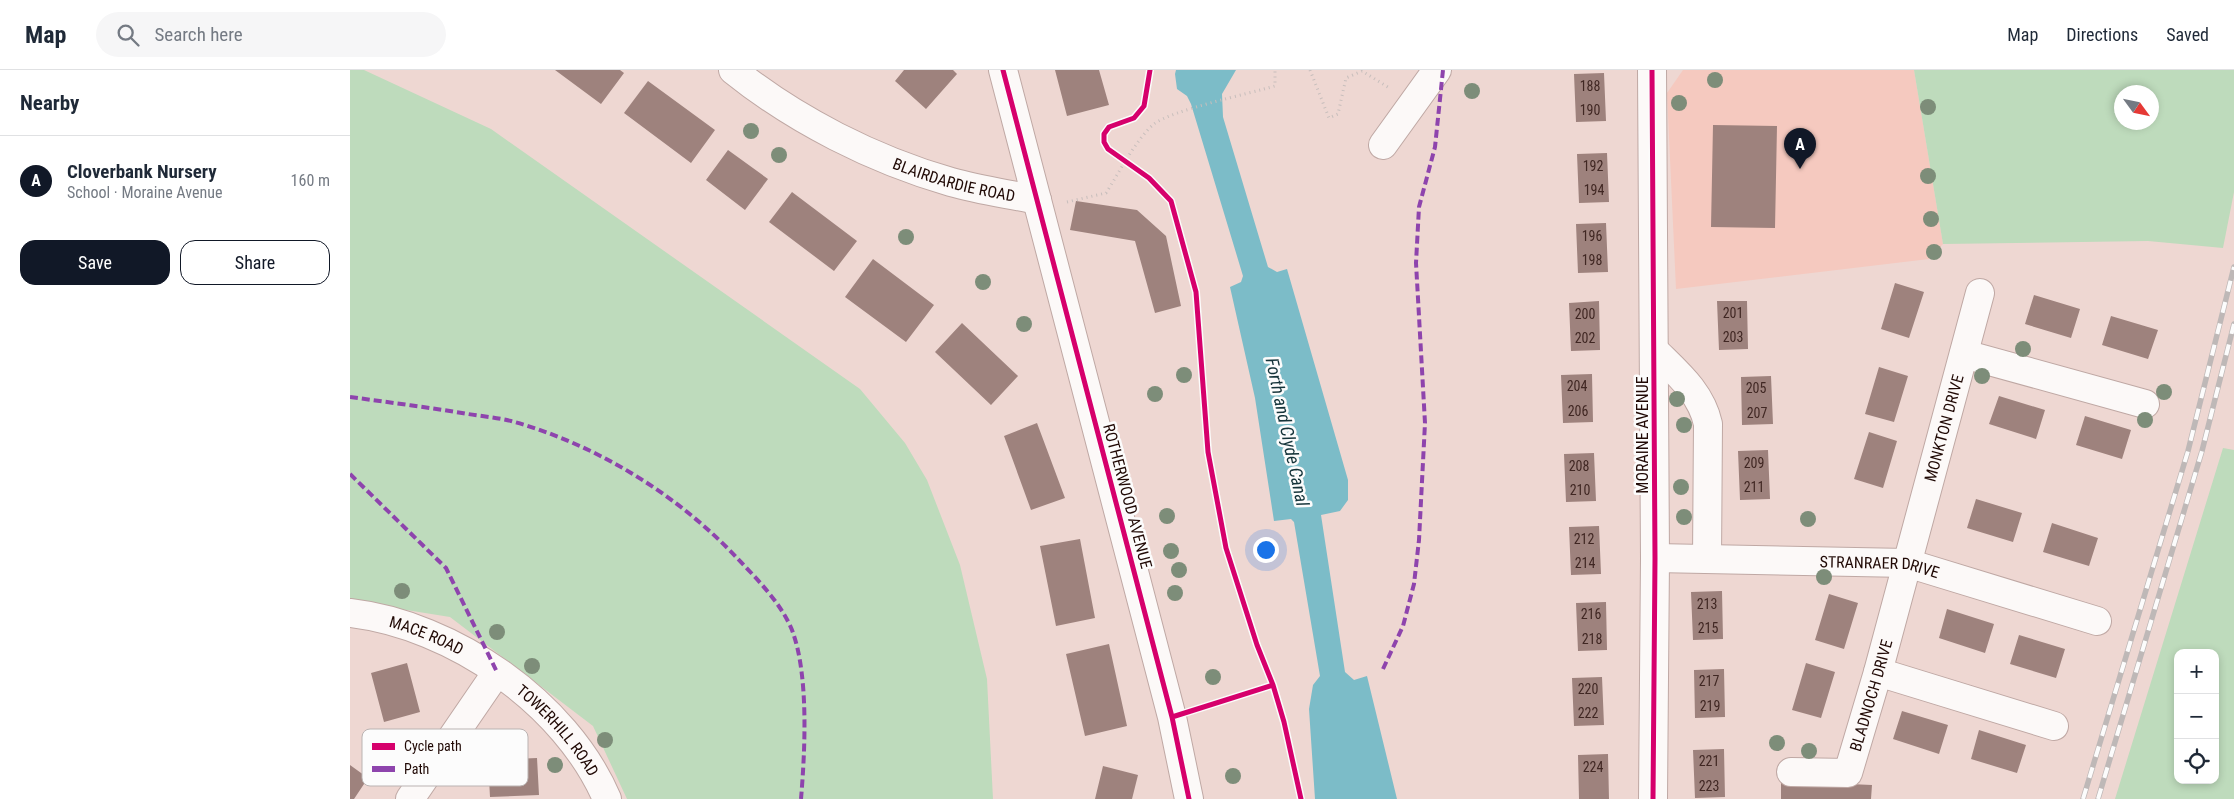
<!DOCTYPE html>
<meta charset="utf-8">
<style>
:root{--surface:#fff;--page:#f6f6f7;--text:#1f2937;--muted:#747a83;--line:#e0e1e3;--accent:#111827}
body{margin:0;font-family:"Roboto Condensed",sans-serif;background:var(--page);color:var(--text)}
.controls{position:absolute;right:15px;bottom:15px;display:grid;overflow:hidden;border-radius:10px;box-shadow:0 2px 8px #0003}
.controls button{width:45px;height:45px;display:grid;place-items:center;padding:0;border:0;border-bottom:1px solid var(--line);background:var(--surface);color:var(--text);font:25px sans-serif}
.compass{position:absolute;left:1764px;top:15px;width:45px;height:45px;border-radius:50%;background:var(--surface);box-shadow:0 2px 8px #0003;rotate:123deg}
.you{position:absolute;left:915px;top:479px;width:18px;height:18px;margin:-12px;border:4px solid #fff;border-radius:50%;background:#1a73e8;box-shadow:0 0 0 8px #1a73e833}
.badge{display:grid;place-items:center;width:32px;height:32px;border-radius:50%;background:var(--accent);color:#fff;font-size:16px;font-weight:700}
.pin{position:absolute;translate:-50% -41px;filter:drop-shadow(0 1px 2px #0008)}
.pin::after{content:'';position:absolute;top:26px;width:18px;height:15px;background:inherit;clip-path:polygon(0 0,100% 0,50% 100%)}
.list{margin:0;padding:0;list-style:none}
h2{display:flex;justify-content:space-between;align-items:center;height:65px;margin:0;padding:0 20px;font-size:21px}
h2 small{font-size:16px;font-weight:400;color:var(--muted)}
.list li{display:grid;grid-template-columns:32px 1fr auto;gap:15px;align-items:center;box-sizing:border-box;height:90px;padding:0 20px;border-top:1px solid var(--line)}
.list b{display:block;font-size:19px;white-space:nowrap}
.list p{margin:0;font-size:16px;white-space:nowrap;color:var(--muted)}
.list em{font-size:16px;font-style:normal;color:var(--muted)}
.actions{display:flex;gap:10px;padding:15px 20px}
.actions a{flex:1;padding:11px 0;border:1px solid var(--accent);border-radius:15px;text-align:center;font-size:18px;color:var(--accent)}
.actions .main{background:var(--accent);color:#fff}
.icon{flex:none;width:28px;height:28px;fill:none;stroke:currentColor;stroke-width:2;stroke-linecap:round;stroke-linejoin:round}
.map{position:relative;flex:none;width:1884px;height:729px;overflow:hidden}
header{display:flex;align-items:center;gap:30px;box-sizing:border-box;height:70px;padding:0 25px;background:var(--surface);border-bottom:1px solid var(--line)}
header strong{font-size:24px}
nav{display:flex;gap:28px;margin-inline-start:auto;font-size:18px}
.search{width:350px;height:45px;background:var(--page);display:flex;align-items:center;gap:12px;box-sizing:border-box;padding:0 18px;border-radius:28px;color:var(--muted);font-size:19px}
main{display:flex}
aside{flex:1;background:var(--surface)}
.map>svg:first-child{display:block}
.built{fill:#f5c9bf}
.green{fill:#bedbbc;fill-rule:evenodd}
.water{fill:#7cbcc8}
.building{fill:#9e827d}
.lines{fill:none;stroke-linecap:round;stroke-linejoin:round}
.minor-casing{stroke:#bfa8a4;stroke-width:30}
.path{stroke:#c7bebc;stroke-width:3;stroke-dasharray:1 4;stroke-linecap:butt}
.minor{stroke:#fcf9f8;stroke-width:28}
.rail-casing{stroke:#beb8b7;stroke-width:5.5}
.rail{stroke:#fcfcfc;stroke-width:4;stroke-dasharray:11;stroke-linecap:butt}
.quiet{stroke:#8e44ad;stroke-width:4;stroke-dasharray:8 4;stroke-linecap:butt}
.cycleway-casing{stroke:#fcfcfc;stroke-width:8}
.cycleway{stroke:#d6006c;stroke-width:5}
.tree{fill:#7d8d79}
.labels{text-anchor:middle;stroke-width:5;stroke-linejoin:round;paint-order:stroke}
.number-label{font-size:14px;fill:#402723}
.street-label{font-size:16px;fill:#200905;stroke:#fcfcfc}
.water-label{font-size:18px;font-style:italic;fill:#143339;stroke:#fcfcfc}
.key{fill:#fcfcfc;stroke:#bab3b2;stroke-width:1}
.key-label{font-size:14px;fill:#200905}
</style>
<header>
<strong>Map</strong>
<div class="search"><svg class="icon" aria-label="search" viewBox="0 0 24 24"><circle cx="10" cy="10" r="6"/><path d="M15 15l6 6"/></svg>Search here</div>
<nav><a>Map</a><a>Directions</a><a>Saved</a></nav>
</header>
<main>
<aside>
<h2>Nearby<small></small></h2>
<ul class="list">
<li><span class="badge">A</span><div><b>Cloverbank Nursery</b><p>School · Moraine Avenue</p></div><em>160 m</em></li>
</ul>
<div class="actions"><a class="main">Save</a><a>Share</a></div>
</aside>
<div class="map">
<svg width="1884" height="729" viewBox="0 0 1884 729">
<rect width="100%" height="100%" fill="#eed7d2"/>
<path class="built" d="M1333,0H1564L1593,174L1579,189L1326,219L1317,23Z"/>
<path class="green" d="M0,0H14L141,59L510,319L555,373L577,410L610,495L637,609L643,729H277L243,656L100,547L0,531Z
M1564,0H1884V122L1873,178L1798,171L1593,174ZM1802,22V52H1772V22Z
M1873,378L1884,380V729H1765ZM1828,583H1865V710H1828Z"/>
<path class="water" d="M826,0H886L872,24L873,47L918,197L927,202L937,199L998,410V430L990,441L971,445L995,602L1004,610L1017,606L1047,729H965L959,639L963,615L970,606L944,452L941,449L924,451L905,328L880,217L891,212L893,206L841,34L837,26L827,19L825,4Z"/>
<path class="building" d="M205,0H270L274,3L251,34Z
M554,0H603L607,4L576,39L545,11Z
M705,0H749L759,35L717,46Z
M1254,3L1256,51L1226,52L1224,4Z
M298,11L365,60L341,93L274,43Z
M1363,55L1427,56L1425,158L1361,157Z
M378,80L418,109L395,140L356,110Z
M1257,83L1259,132L1229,133L1227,84Z
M442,122L507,171L484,201L419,152Z
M726,131L787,140L816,166L831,236L805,243L785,171L720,160Z
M1256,153L1258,202L1228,203L1226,154Z
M523,189L584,235L556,272L495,227Z
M1545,213L1574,222L1559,268L1531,259Z
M1684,225L1730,239L1721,268L1675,254Z
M1249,231L1250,280L1221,281L1219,233Z
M1367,231H1397L1398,279L1369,280Z
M1761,246L1808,260L1798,289L1752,275Z
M612,253L668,306L641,335L585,282Z
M1529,297L1558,306L1544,352L1515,344Z
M1242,304L1243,352L1213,353L1211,305Z
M1421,306L1423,354L1392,355L1391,307Z
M1649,326L1695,340L1686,369L1639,354Z
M1735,346L1781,360L1772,389L1726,375Z
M687,353L715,428L681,440L654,366Z
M1519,362L1547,371L1533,418L1504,409Z
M1418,380L1420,429L1390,430L1388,381Z
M1244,383L1246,431L1216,432L1214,384Z
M1626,429L1672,443L1663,472L1617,458Z
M1702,453L1748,468L1739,496L1693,482Z
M1249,456L1251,504L1221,505L1219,457Z
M730,469L745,548L706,556L690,476Z
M1372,521L1373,569L1343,570L1341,522Z
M1479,524L1508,533L1494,579L1465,570Z
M1256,532L1257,580L1228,581L1226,533Z
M1597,539L1644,554L1635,583L1589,568Z
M1669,565L1715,579L1706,608L1660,594Z
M759,574L777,656L735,666L716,584Z
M57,593L70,642L34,652L21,603Z
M1456,593L1485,602L1471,648L1442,640Z
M1374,599L1375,647L1345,648L1344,600Z
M1252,607L1254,655L1224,656L1222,608Z
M1552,641L1598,655L1589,684L1543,669Z
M1629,660L1676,675L1667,703L1621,689Z
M1374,679L1375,727L1345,728L1343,680Z
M1258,684L1259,729H1229L1228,685Z
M187,688L189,725L140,727L138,690Z
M0,695L18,708L4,729H0Z
M753,696L788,705L782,729H745Z
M1431,711L1522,715L1521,729H1431Z"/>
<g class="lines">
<defs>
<g id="minor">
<path id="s1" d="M383,0C445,50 524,90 601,112C629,120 659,124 687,130"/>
<path d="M653,0L822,647L839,729"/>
<path d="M1302,0L1305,488L1303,729"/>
<path d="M1033,75L1087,0"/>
<path d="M1304,280C1326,302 1351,322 1358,354L1357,489"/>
<path d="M1614,284L1795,334"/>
<path id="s2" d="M1305,488L1557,493L1747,551"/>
<path id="s3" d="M0,543C103,555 216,633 257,729"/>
<path d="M1528,602L1704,656"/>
<path id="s4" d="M1441,702L1498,703L1528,602L1630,223"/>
<path d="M60,729L147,602"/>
</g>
</defs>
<use href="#minor" class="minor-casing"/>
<path class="path" d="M960,0L979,48L988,44L996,8L1012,1L1041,19
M717,132L756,123C769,103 786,69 804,54C822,40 898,24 925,16V0"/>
<use href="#minor" class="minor"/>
<defs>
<path id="rail" d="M1733,729L1838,381L1884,197
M1748,729L1852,381L1884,254"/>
</defs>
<use href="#rail" class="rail-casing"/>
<use href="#rail" class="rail"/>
<path class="quiet" d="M0,327C37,332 75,337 112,343C128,346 145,347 161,351C245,374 327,424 387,488C407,509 431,533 442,560C459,605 455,681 451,729
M0,404L96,498L147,602
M1033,599L1053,556L1064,514L1069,470L1075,353L1066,193L1069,137L1085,77L1093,0"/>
<defs>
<path id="cycleway" d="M653,0L822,647L839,729
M800,0L794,36L784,48L759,57L754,64V72L758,79L799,108L821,131L846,222L858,382L876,478L907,575L923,615L934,652L951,729
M1302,0L1305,488L1303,729
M822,647L923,615"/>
</defs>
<use href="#cycleway" class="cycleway-casing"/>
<use href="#cycleway" class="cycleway"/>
</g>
<g class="tree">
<circle cx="1365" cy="10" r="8"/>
<circle cx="1122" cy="21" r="8"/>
<circle cx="1329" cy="33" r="8"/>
<circle cx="1578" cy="37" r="8"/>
<circle cx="401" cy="61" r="8"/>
<circle cx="429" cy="85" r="8"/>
<circle cx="1578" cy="106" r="8"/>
<circle cx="1581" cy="149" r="8"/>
<circle cx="556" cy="167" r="8"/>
<circle cx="1584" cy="182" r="8"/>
<circle cx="633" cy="212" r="8"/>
<circle cx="674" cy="254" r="8"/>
<circle cx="1673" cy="279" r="8"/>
<circle cx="834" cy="305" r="8"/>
<circle cx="1632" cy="306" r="8"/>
<circle cx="1814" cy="322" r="8"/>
<circle cx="805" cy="324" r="8"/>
<circle cx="1327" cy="329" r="8"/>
<circle cx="1795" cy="350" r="8"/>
<circle cx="1334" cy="355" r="8"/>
<circle cx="1331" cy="417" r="8"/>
<circle cx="817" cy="446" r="8"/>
<circle cx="1334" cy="447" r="8"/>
<circle cx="1458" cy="449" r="8"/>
<circle cx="821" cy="481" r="8"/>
<circle cx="829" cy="500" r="8"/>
<circle cx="1474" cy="507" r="8"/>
<circle cx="52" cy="521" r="8"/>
<circle cx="825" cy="523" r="8"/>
<circle cx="147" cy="562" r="8"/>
<circle cx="182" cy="596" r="8"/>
<circle cx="863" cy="607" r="8"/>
<circle cx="255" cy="670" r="8"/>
<circle cx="1427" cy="673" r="8"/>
<circle cx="1459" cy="681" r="8"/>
<circle cx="205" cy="695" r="8"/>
<circle cx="883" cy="706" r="8"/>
</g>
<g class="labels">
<g class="number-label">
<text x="1240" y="21">188</text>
<text x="1240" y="45">190</text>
<text x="1243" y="101">192</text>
<text x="1244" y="125">194</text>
<text x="1242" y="171">196</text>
<text x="1242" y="195">198</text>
<text x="1383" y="248">201</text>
<text x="1235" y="249">200</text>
<text x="1383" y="272">203</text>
<text x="1235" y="273">202</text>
<text x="1227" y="321">204</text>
<text x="1406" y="323">205</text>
<text x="1228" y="346">206</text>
<text x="1407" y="348">207</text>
<text x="1404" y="398">209</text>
<text x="1229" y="401">208</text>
<text x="1404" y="422">211</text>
<text x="1230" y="425">210</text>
<text x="1234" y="474">212</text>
<text x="1235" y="498">214</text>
<text x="1357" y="539">213</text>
<text x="1241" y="549">216</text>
<text x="1358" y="563">215</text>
<text x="1242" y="574">218</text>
<text x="1359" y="616">217</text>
<text x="1238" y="624">220</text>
<text x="1360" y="641">219</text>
<text x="1238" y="648">222</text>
<text x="1359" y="696">221</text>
<text x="1243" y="702">224</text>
<text x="1359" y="721">223</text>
</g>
<g class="street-label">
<text dy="6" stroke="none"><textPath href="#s1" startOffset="249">BLAIRDARDIE ROAD</textPath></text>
<text dy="6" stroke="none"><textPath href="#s4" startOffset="415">MONKTON DRIVE</textPath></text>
<text transform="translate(1292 365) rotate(-90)" y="6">MORAINE AVENUE</text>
<text transform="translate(778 426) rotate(75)" y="6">ROTHERWOOD AVENUE</text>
<text dy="6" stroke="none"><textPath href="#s2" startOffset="225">STRANRAER DRIVE</textPath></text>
<text dy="6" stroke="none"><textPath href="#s3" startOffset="80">MACE ROAD</textPath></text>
<text dy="6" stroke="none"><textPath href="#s4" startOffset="138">BLADNOCH DRIVE</textPath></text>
<text dy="6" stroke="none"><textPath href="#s3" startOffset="245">TOWERHILL ROAD</textPath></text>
</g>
<g class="water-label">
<text transform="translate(937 362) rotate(78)" y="6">Forth and Clyde Canal</text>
</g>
</g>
<rect x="12" y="659" width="166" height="57" rx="8" class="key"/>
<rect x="22" y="673" width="23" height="7" fill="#d6006c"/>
<rect x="22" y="696" width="23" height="6" fill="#8e44ad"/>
<g class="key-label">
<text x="54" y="681">Cycle path</text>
<text x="54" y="704">Path</text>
</g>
</svg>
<div class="controls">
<button>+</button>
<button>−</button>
<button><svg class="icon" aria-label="locate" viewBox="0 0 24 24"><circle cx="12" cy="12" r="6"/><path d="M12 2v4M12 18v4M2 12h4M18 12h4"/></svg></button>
</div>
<svg class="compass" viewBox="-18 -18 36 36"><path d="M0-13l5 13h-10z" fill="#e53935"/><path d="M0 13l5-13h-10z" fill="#747a83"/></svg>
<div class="you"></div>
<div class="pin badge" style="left:1450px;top:99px">A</div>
</div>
</main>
